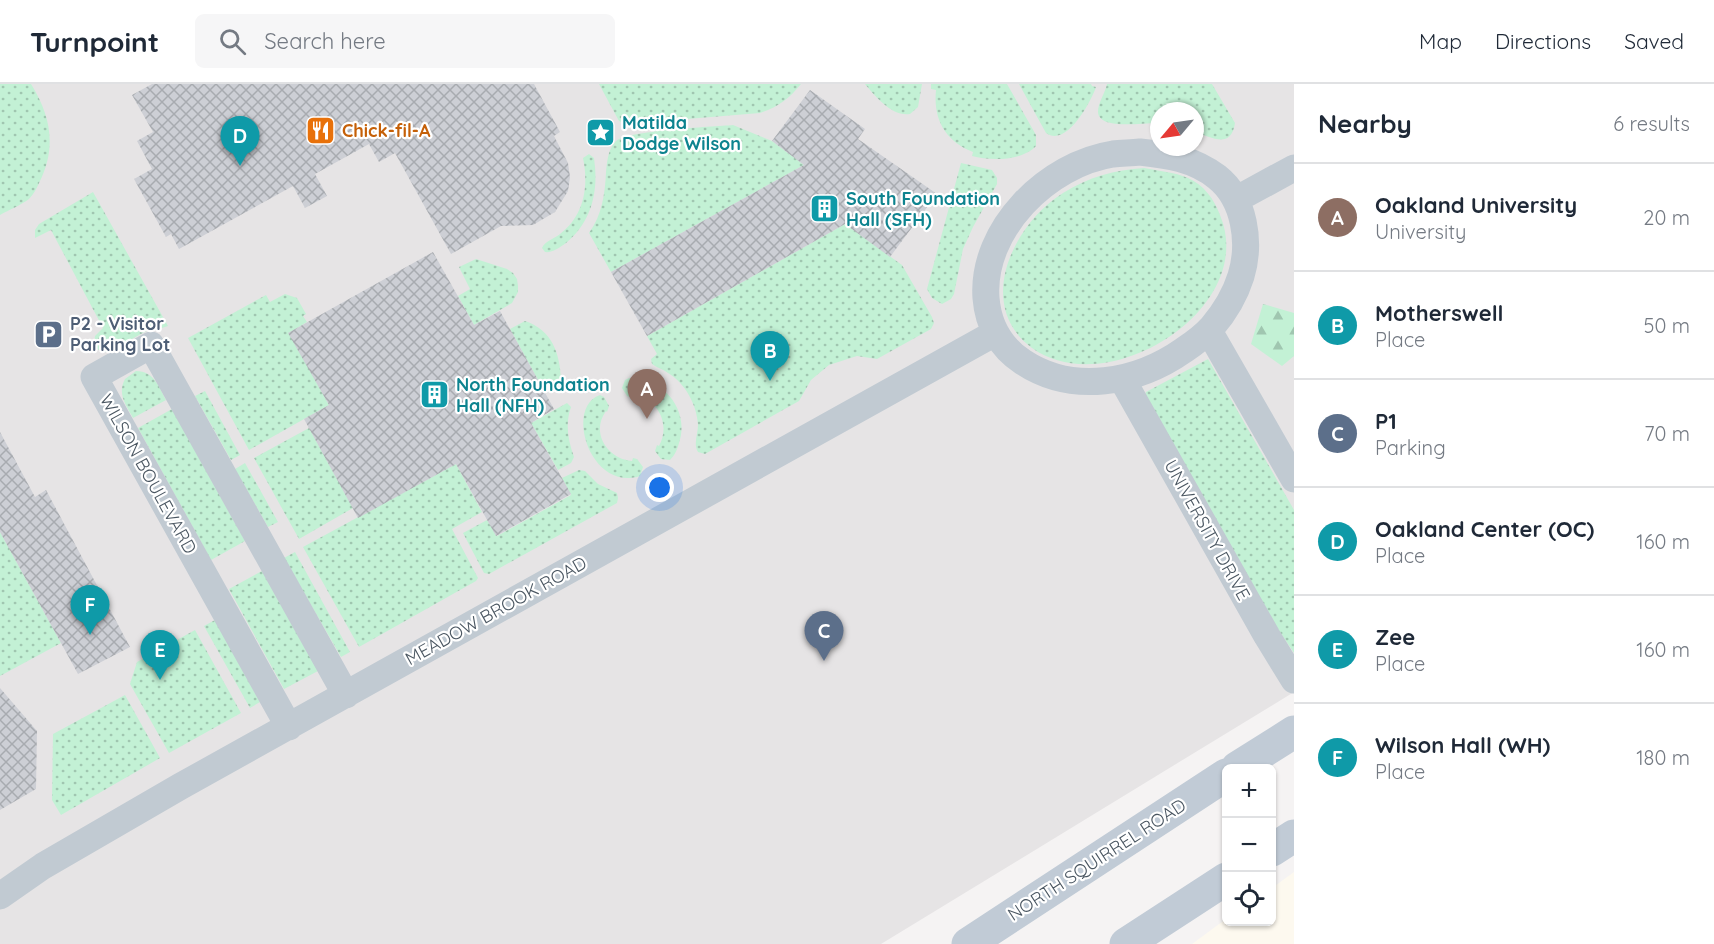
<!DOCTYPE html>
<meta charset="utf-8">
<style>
:root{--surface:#fff;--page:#f6f6f7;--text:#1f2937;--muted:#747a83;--line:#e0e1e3;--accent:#d93025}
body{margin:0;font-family:Quicksand,sans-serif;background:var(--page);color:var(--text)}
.controls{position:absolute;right:18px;bottom:18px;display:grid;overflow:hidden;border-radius:9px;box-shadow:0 2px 4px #0004}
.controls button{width:54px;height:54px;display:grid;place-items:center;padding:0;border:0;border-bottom:2px solid var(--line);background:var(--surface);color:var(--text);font:30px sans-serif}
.compass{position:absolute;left:1150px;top:18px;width:54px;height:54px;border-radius:50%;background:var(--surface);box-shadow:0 2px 4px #0004;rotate:241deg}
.you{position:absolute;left:660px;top:404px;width:21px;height:21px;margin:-15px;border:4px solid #fff;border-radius:50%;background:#1a73e8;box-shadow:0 0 0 9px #1a73e833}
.badge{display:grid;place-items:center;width:39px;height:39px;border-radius:50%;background:var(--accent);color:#fff;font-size:20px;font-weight:700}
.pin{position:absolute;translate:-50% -50px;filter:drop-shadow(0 2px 3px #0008)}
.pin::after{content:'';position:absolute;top:32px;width:21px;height:18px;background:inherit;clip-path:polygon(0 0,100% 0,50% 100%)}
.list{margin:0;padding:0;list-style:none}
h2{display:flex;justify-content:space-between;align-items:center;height:78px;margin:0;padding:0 24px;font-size:26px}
h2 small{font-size:20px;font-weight:400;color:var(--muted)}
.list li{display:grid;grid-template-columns:39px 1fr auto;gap:18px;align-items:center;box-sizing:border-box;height:108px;padding:0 24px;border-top:2px solid var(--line)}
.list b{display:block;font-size:22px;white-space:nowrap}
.list p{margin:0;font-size:20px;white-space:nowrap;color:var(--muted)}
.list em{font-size:20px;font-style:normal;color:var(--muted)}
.icon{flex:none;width:33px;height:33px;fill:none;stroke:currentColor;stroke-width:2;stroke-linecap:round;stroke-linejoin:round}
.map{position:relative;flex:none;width:1294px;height:860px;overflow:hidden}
header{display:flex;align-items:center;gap:36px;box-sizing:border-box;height:84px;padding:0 30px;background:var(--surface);border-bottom:2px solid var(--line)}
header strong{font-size:28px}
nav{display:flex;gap:33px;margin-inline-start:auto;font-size:21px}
.search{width:420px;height:54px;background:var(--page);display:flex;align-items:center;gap:15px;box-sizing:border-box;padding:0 21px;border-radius:9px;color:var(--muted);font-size:22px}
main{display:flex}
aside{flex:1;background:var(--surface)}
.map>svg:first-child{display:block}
.commercial{fill:#fdf9ef}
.education{fill:#e6e4e5;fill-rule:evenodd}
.green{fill:url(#green-dots)}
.forest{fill:url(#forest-firs)}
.building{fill:url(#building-cross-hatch)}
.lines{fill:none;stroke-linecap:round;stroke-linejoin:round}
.street{stroke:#c1cad2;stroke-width:27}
.secondary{stroke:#c1cbd6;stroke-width:33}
.labels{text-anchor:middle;stroke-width:4.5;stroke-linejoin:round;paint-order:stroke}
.culture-label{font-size:18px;font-weight:bold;fill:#0d838f;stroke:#fff;text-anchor:start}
.food-label{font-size:18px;font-weight:bold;fill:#c56008;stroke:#fff;text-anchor:start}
.service-label{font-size:18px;font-weight:bold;fill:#4e5e75;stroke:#fff;text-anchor:start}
.street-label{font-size:18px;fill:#4a5661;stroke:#fff}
</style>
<header>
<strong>Turnpoint</strong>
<div class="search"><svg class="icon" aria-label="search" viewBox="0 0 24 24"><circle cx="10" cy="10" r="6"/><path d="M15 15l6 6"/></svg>Search here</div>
<nav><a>Map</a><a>Directions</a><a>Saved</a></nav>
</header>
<main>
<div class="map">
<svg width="1294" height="860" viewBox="0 0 1294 860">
<defs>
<pattern id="green-dots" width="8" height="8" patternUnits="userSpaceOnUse" patternTransform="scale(1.5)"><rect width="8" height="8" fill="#c3f1d5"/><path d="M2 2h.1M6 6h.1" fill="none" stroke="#a0c6b0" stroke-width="1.8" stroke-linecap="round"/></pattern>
<pattern id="forest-firs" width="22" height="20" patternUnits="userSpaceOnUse" patternTransform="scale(1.5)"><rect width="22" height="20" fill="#c3f1d5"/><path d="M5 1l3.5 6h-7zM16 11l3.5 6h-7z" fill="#a0c6b0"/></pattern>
<pattern id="building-cross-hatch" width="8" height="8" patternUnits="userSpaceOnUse" patternTransform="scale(1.5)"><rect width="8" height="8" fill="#cdcfd5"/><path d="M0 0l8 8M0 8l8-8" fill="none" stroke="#a8abb0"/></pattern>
</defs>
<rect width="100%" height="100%" fill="#f5f3f3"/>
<path class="commercial" d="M1294,788V860H1192L1226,835V838H1272V804Z"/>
<path class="education" d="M0,0H1294V608L881,860H0ZM1159,27H1195V63H1159Z"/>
<path class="green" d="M0,0H31C51,32 57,64 39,99C37,104 33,111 29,115C21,121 9,126 0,131Z
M599,0H801C789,15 778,23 760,29L626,40L619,37Z
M865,0H922L918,23L910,30C892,33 875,12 865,0Z
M931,0H1007L1036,51V62C1022,77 991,77 972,72L973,68C945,57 933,35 936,6L931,5Z
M1019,0H1091L1092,2L1096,3C1091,18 1066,64 1046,49Z
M1107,0H1212L1235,39C1231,66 1211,53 1195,48V27H1159V39C1145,38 1099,47 1098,28C1098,19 1105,9 1107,0Z
M733,41L772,57L804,81L611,188L589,149C602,131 605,110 606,88C607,78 608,66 615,58C626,46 712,43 733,41Z
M589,70L594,74C599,106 592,138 566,159C559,164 552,169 545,168L542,164C545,157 554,155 560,150C584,132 589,103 583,74Z
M961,79L992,86L997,94V100L973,143L963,165L954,210L951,215L942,220L932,214L927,205Z
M1144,84C1159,87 1174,88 1188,94C1204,101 1214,115 1220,131C1259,224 1108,319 1032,264C974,221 1013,140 1063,109C1088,93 1115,86 1144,84Z
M93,108L168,242L159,245L152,244L108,268C100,268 97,266 94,259L95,252L103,244L51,146L35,154V146L39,140Z
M845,140L902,181L932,233L934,239L931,245L877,275L857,272L829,281L811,296L799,317L705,370L698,368C693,360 698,350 698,341C697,321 685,299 668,289C663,285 657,284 652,280L651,275L657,270L647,252Z
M476,175L507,185L513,189L517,195L518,202V208L512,219L474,241L458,212L470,205L459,183Z
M285,210L297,214L306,230L303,232L307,238L289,249L329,321L249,366L188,254L266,211L270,218Z
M525,237C552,246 560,269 561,296L544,307L510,245Z
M1208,275L1294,426V569L1278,545L1145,311L1146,308Z
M136,287C154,287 159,303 166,316L133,334C126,321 117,310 125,295Z
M629,294C664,294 690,326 679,359C677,366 675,371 670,376L661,375L655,367L657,361L659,362C671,340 658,314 633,312L632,314L627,312L622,304L625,296Z
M205,307L240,371L231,376L195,312Z
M600,311L604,313L609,322L607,328L606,327C590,349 608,375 632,377L633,374L637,375L643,383L640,392C590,408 564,323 600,311Z
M567,319L571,323C565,340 568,356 574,373L571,379L558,386L531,339Z
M172,325L245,457L211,476L138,344Z
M309,344L353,424L299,455L254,374Z
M245,379L278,438L268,443L235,385Z
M456,380L482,428L452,445L478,494L476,497L359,563L303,463Z
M579,386L585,387L598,400L617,409L618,414L617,419L489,490L484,489L463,449L487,436L497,452L571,411L562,394Z
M0,448L61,559L0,592Z
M295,468L350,568L341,573L284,474Z
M262,487L318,587L284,605L229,505Z
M215,536L260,618L250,624L204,542Z
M195,546L241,629L169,669L130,600L137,578Z
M125,611L160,674L61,731L52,716L53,650Z"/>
<path class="forest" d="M1263,220L1294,229V272L1282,282L1251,260Z"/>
<path class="building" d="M152,0H534L560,48L554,52L568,79L570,93L568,107L555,128L533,141L501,142L451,170L395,69L379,78L369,60L315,90L327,112L305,124L293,102L179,165L171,150L166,153L134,95L152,85L137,57L153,48L132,11Z
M810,6L865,45L858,55L937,110L890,173L845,140L647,252L611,188L804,81L772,57Z
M433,168L474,241L500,227L554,325L531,339L571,410L496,452L456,380L358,434L304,335L329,321L288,249Z
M0,348L35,413L46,406L130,563L78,590L0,448Z
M0,604L37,647L36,705L0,726Z"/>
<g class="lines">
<path class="street" d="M1140,68C1168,71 1194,75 1217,93C1245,115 1251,159 1241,192C1235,211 1224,229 1212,243C1204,252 1193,260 1184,266C1137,299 1073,311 1023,278C1000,263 988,240 986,214C981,145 1048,80 1113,70C1122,69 1131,69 1140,68Z
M1237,115L1294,84
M1209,247L1294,395
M1122,295L1267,552L1294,596
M289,643L94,293L151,261L346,611
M0,812L43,782L181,702L995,249"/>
<path class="secondary" d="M1237,684L1294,648
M1272,766L1294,752
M968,860L1226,691
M1126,860L1226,795"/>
</g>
<defs>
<symbol id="restaurant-square" viewBox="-11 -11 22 22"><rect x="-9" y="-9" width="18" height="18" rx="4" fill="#e8710a" stroke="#fff"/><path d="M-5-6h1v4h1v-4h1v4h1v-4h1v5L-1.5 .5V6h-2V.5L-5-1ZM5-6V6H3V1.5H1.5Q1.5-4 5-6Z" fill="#fff"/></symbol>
<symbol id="sight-square" viewBox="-11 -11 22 22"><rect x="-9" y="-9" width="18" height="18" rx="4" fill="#0f9aa8" stroke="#fff"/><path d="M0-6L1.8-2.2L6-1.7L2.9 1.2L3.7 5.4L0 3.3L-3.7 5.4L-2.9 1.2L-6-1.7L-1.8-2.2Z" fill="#fff"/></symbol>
<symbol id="building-square" viewBox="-11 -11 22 22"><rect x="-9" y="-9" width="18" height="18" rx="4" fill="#0f9aa8" stroke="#fff"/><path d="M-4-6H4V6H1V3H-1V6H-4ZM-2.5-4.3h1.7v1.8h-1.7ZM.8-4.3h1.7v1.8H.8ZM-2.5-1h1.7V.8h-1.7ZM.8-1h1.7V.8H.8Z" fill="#fff"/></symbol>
<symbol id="parking-square" viewBox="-11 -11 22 22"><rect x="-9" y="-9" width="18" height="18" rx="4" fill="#5c6f8a" stroke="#fff"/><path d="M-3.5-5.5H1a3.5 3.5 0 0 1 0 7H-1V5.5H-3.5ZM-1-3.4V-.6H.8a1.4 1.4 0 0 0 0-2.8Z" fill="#fff"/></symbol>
</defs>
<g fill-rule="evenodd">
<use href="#restaurant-square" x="304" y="30" width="33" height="33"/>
<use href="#sight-square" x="584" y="32" width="33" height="33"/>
<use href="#building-square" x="808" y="108" width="33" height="33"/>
<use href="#parking-square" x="32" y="234" width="33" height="33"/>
<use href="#building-square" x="418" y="294" width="33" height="33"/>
</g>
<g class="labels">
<g class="culture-label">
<text x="622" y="45">Matilda<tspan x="622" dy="21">Dodge Wilson</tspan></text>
<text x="846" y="121">South Foundation<tspan x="846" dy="21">Hall (SFH)</tspan></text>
<text x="456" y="307">North Foundation<tspan x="456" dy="21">Hall (NFH)</tspan></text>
</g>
<g class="food-label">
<text x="342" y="53">Chick-fil-A</text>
</g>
<g class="service-label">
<text x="70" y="246">P2 - Visitor<tspan x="70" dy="21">Parking Lot</tspan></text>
</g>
<g class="street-label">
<text transform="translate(148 390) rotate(61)" y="6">WILSON BOULEVARD</text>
<text transform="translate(1207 446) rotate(61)" y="6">UNIVERSITY DRIVE</text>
<text transform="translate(496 527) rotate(-29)" y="6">MEADOW BROOK ROAD</text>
<text transform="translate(1097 776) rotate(-33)" y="6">NORTH SQUIRREL ROAD</text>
</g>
</g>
</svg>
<div class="controls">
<button>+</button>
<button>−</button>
<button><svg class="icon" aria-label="locate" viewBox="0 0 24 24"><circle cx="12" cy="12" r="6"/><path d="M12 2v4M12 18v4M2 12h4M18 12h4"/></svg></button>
</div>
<svg class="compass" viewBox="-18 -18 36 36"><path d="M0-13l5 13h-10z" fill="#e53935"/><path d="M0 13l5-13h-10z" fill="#747a83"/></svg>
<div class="you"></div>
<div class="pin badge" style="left:647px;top:335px;background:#8d6e63">A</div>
<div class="pin badge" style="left:770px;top:297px;background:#0f9aa8">B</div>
<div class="pin badge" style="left:824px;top:577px;background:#5c6f8a">C</div>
<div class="pin badge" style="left:240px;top:82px;background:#0f9aa8">D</div>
<div class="pin badge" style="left:160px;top:596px;background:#0f9aa8">E</div>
<div class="pin badge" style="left:90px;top:551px;background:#0f9aa8">F</div>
</div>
<aside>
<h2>Nearby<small>6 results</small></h2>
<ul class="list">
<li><span class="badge" style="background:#8d6e63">A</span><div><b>Oakland University</b><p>University</p></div><em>20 m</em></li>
<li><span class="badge" style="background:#0f9aa8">B</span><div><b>Motherswell</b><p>Place</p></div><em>50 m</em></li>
<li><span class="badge" style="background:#5c6f8a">C</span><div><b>P1</b><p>Parking</p></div><em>70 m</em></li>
<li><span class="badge" style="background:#0f9aa8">D</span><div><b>Oakland Center (OC)</b><p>Place</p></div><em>160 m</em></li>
<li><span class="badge" style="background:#0f9aa8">E</span><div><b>Zee</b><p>Place</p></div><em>160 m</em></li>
<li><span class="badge" style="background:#0f9aa8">F</span><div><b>Wilson Hall (WH)</b><p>Place</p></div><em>180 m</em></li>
</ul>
</aside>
</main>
